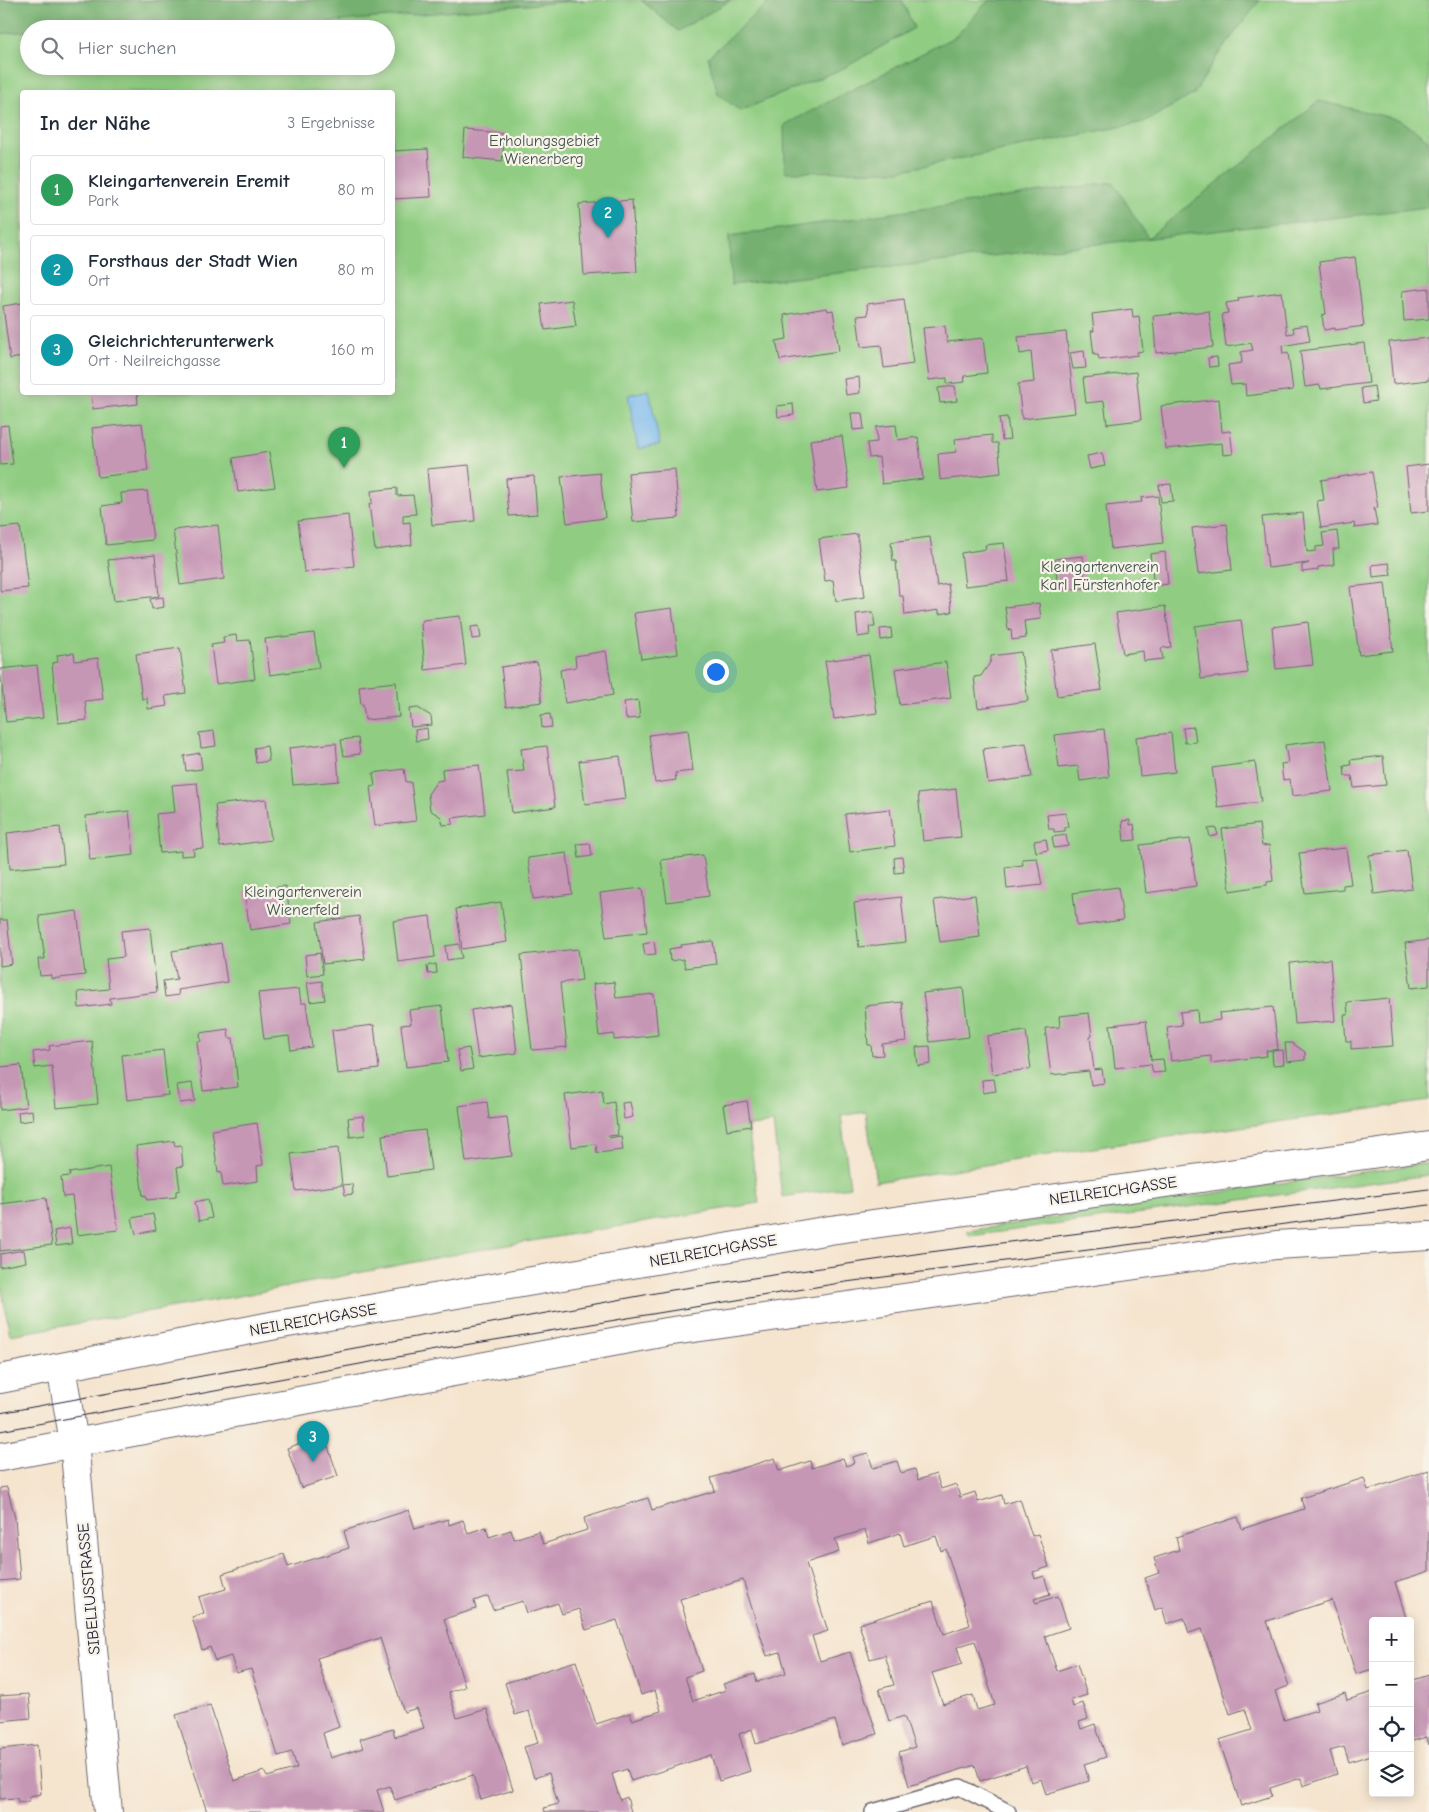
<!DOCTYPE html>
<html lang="de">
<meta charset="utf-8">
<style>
:root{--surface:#fff;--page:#f6f6f7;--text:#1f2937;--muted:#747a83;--line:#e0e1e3;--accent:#ea580c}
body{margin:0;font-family:"Comic Neue",sans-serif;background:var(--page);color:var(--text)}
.controls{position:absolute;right:15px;bottom:15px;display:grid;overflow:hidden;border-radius:5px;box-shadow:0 2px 12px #0003}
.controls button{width:45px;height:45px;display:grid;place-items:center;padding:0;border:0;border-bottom:1px solid var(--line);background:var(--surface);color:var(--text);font:25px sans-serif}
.you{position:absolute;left:715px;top:671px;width:18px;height:18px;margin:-12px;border:4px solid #fff;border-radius:50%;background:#1a73e8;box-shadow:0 0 0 8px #1a73e833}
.badge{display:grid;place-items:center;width:32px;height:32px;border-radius:50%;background:var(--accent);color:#fff;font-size:16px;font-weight:700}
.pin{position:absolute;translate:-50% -41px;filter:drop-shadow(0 1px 2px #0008)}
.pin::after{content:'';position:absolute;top:26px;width:18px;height:15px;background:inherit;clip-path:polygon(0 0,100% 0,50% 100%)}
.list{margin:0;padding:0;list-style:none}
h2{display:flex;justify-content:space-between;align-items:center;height:65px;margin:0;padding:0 20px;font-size:21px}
h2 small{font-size:16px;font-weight:400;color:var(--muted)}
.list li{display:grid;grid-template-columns:32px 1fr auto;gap:15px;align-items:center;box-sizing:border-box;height:70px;margin:0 10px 10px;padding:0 10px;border:1px solid var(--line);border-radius:5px}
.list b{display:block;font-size:19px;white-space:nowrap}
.list p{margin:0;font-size:16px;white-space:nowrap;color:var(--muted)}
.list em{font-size:16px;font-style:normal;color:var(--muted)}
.icon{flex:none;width:28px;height:28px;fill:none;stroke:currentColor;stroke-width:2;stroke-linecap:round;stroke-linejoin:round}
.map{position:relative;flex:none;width:1429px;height:1812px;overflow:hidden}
.search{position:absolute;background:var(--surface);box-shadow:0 2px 12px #0003;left:20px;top:20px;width:375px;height:55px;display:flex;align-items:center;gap:12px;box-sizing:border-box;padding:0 18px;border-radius:28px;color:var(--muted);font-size:19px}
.panel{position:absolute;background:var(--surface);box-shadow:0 2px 12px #0003;left:20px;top:90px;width:375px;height:305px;border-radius:5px}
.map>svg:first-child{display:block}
.green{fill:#90cd82;stroke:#59785e;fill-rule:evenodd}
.forest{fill:#74b070;stroke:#4b6956}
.water{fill:#78b9ed;stroke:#4d6e94}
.building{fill:#c696b5;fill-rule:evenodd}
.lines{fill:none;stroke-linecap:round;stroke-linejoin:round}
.service-casing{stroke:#6c666e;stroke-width:18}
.minor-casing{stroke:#6c666e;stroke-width:30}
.service{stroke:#fff;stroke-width:15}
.minor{stroke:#fff;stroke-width:28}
.tram{stroke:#22223b;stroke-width:1}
.labels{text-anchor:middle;stroke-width:4.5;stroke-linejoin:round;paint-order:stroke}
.park-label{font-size:16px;fill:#435550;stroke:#f7f3e8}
.street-label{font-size:16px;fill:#22223b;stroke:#f7f3e8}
</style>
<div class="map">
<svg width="1429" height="1812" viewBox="0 0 1429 1812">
<rect width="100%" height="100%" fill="#f7f3e8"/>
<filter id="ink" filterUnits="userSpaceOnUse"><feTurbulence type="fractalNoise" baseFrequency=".02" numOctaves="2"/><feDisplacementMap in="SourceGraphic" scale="10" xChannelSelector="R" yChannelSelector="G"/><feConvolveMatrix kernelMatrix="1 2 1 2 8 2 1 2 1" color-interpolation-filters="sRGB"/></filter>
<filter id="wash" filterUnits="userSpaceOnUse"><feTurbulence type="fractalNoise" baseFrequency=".0096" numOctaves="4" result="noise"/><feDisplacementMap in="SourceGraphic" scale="20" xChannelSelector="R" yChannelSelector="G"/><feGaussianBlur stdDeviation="1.12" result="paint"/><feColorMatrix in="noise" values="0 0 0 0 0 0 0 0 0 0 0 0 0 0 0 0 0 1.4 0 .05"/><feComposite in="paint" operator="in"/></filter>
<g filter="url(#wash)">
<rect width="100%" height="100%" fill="#f5e4ce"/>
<path class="green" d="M0,0H1429V1101L1125,1143L876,1182L866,1112L841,1116L850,1187L782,1197L773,1123L751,1126L748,1127L759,1203L472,1251L239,1296L10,1335L0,1279ZM29,29H386V66H29ZM22,92H392V392H22Z
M1429,1163V1175L970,1236L967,1231L1287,1182Z"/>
<path class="forest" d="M0,0H584L274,27L29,29V31L0,34Z
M641,0H731L678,31Z
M771,0H902L914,28L844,68L740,111L718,94L708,57Z
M989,0H1260L1218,55L1194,94L1144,122L898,171L785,172L784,125L956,36Z
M1319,101L1401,120L1429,141V207L731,285L729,236L1113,182L1148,238Z"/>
<path class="water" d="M649,390L660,445L638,449L628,395Z"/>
<g id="blocks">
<path class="building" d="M465,130L505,133L502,161L463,157Z
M428,149L431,197L392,199V151Z
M632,200L637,272L584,275L579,204Z
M1355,257L1364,326L1335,330V328L1324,330L1322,315L1326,314L1319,262Z
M1429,288V319L1404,321L1402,291Z
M1282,292L1287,334L1294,333L1293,327L1307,325L1310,341L1282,346L1283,354L1288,353L1293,390L1246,396L1245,384L1231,385L1228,365L1242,363L1241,352L1253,350L1251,343L1226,347L1222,314L1228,313L1226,303L1239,301L1238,298Z
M904,299L913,364L884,368L881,345L861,347L857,316L868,315L867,304Z
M572,300L576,326L545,330L541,304Z
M22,303V357L10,359L3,306Z
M827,308L828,311L833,310L839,351L780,360L776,341L787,339L784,315Z
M1132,309L1133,317L1139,316L1143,351L1137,352L1138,355L1099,360L1098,355H1094L1091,331H1094L1092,314Z
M1209,311L1213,347L1156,353L1153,316Z
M945,326L947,342L983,338L987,373L964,376L965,382L947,384V378L929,380L923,328Z
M1066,332L1075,413L1022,419L1018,384L1034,382L1031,352L1020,354L1018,337Z
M1429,338V380L1393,384L1389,342Z
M1364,343L1369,383L1321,389L1320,385L1305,387L1300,351Z
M1084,351L1086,368L1073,369L1070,353Z
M1217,357L1218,366L1209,367L1208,358Z
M1136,372L1141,420L1107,424L1104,401L1086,403L1083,378Z
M859,377L860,393L846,395L844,379Z
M955,386L957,401L940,403L938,388Z
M1374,386L1376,401L1363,403L1361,388Z
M91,392H137L138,404L93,409Z
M1219,399L1222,432L1230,431L1233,454L1223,455L1222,443L1166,449L1161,406Z
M793,404L794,415L778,417L777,406Z
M851,413H862L864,429L853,430Z
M1007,417L1010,439L1002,440L999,418Z
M142,423L148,471L98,477L92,428Z
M8,425L13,464L0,465V426Z
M896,425L898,440L918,437L923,479L882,484L879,457L869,458L867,443L877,442L876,427Z
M992,435V443H998L1001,473L940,480L938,454L956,452L955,439Z
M842,436L849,488L817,492L810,440Z
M269,452L275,487L238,492L233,458Z
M1102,453L1105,466L1090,469L1087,456Z
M1429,464V511L1411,513L1406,467Z
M469,465L475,521L432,525L427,469Z
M675,469L679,518L633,522L628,473Z
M1372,472L1378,508H1374L1377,525L1355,528L1354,523L1321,528L1317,501L1324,500L1321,480Z
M600,473L605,518L567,523L561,477Z
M534,476L537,514L509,516L506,479Z
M1171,484L1173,501L1161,502L1159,485Z
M397,488V496L413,495L416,514L403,515V523L410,522L412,545L375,550L369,504L372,503L371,491Z
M147,491L153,540L106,545L102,506L122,503L121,493Z
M1158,496L1163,543L1111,549L1106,506L1142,502L1141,498Z
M1303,513L1307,552L1316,551V547L1324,546L1322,533L1337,531L1339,549H1333L1334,565L1318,567V570L1302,572V565L1309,563L1268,568L1262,517Z
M348,515L354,566L304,572L298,521Z
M1227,524L1232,570L1198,574L1192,528Z
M218,525L224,579L180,585L173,530Z
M20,526L28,588L0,591V528Z
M857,534L865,597L836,601L833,580L825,581L819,539Z
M930,537L937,586L948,584L952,612L939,614V610L905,615L903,596H899L896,561H893L891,542Z
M1004,543L1009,581L965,586L961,553L986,549L985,545Z
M1165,552L1168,584L1154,586L1150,554Z
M155,555L159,596L114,601L108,560Z
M1083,556L1085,588L1058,590L1055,559Z
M1389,563L1391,575L1373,577L1372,565Z
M1385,583L1393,651L1359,655L1350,587Z
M163,597L164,607L152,609L150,599Z
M1039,603L1041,619L1024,621L1026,638L1012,640L1011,629L1008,630L1005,607Z
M1165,606L1171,647L1161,648L1163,659L1144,661L1143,651L1123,654L1116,613Z
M672,608L678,654L641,659L634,613Z
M873,612L875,627H869L870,635L858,637L856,614Z
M460,616L466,665L425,670L421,625L423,620Z
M1241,620L1248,673L1201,679L1195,626Z
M1308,622L1313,665L1276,669L1272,627Z
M479,626L481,638L472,639L471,627Z
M891,628L892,638L881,640L880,629Z
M314,633L319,668L270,675L265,639Z
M236,635L237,641L250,640L255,679L216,684L211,645L224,643L223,637Z
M1095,644L1102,690L1057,696L1051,650Z
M180,648L186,693L165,696L167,706L148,709L147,698L142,699L136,654Z
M606,651L613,695L565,703L560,670L576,667L575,656Z
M1021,652L1028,701L978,708L974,677L981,676L991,661V656Z
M74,653L75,661L98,658L103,699L85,701L87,720L58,723L52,663L58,662L57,655Z
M869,655L877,713L834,719L825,661Z
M537,662L542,702L506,707L501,667Z
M946,662L951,698L900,705L895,669Z
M37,665L43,718L6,722L0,669Z
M396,682L399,717L365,720L363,704L361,705L359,686Z
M638,700L640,718L626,719L624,702Z
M418,708L431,716L432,725L411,727L409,709Z
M550,714L552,727L542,728L541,715Z
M1194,727L1196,742L1185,743L1183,728Z
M427,728L428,739L416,741L415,730Z
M1104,729L1109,777L1080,781L1078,766L1059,768L1055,735Z
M688,730L693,771L675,773L676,780L655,783L649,735Z
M214,731L216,746L201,748L199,733Z
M1171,733L1175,772L1140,776L1136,737Z
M358,738L360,754L344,756L341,740Z
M1325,740L1332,791L1292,796L1290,779L1283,780L1281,764L1288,763L1285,745Z
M336,743L339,781L293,785L289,748Z
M1026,743L1032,777L988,783L983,749Z
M267,746L269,761L256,763L254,748Z
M547,746L555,807L512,813L507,772L524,771L521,749Z
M200,753L202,769L186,771L184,756Z
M620,756L626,799L585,804L579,761Z
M1383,756L1386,785L1354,788L1352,776H1345L1344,766L1351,765L1350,760Z
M1255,762L1261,802L1218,808L1212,768Z
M479,765L485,814L452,818L453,824L443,825L441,817L430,810L428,794L437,781L443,780L442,769Z
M404,769L406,782H411L416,821L375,826L370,787L375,786L373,773Z
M197,783L204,848L193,849L194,855L181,856V851L160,853L156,814L175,812L172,785Z
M956,789L961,837L923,841L918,794Z
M266,799L271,840L220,847L215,805Z
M890,809L895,846L850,852L845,814Z
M129,811L134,855L90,860L85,816Z
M1066,813L1068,827H1065V831L1054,832V829H1049L1047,815Z
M1130,820V825L1134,824L1136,840L1124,841L1122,821Z
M1259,824L1262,846L1269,845L1273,881L1267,882V885L1230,891L1222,829Z
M60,827L64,864L10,869L7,833Z
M1216,828L1218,835L1210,837L1208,829Z
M1066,835L1068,846L1054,848L1052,837Z
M1046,839L1048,850L1036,852L1034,841Z
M1190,839L1196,886L1146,893L1140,845Z
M590,843L592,856L579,858L577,844Z
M1346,848L1351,884L1343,885V889L1305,893L1299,853Z
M1407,850L1412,889L1374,894L1369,855Z
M567,853L572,894L533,899L528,858Z
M703,855L709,896L667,902L661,860Z
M902,857L904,872L895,873L894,858Z
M1037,858L1042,885L1007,889L1005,867L1023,865L1022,859Z
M286,886L291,924L250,930L244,891Z
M1118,887L1123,920L1077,926L1073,893Z
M642,888L647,932L606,937L600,893Z
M975,895L980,937L940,942L934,900Z
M901,897L906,942L859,947L854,903Z
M501,902L507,942L462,949L456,909Z
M77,911L85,975L51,979V975L40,976L38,959H45L39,916Z
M359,916L365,959L323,964L317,922Z
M430,916L435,957L398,962L393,921Z
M0,920H7L12,964L0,966Z
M150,928L157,992L110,998L111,1004L79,1008L78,992L109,989L106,959L124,957L121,931Z
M1429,940V986L1411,988L1405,943Z
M713,941L716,964L685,968L683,959L670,961L669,949L682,947L681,945Z
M654,942L656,954L645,955L643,944Z
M221,943L227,982L178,990L179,995L165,997L163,981L177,979L172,951Z
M459,944L462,958L447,960L445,946Z
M578,949L582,980L560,983L567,1047L532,1050L521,955Z
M320,953L323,974L307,976L305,955Z
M1330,959L1335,1021L1295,1024L1290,963Z
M436,964L437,973L428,974L427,966Z
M322,981L325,1000L310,1002L307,983Z
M614,982L616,998L654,994L658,1035L614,1040V1034L599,1036L593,984Z
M963,988L969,1037L930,1042L923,993Z
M299,989L301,1003H306L312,1047L291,1050L289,1036L264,1039L258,993Z
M1389,998L1393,1046L1351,1049V1041H1346L1344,1015H1348L1347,1002Z
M902,1002L906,1041L882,1044L883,1055L872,1056L871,1045H868L865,1006Z
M511,1004L517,1053L478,1058L471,1010Z
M442,1006L448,1062L406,1067L401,1025L411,1024L409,1010Z
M1273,1007L1278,1049L1266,1051L1267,1056L1211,1063V1056L1171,1061L1167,1027L1182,1025L1180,1012L1197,1010L1198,1023L1220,1020L1219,1013Z
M1089,1013L1092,1036L1090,1037L1094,1070L1102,1069L1104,1083L1091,1085L1089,1071L1051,1075L1045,1028L1060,1027L1059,1016Z
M1146,1021L1151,1060L1163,1059L1165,1072L1153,1073L1151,1064L1115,1068L1110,1025Z
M374,1025L379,1069L337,1074L332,1030Z
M228,1029L229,1038H233L238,1087L203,1091L197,1042L201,1041L200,1033Z
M1026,1031L1031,1069L992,1074L987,1036Z
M92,1041L98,1104L56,1108L52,1066L35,1068L33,1052L50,1050L49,1046Z
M1285,1043H1292L1305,1052V1060L1287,1062Z
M930,1046L931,1064L918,1066L916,1047Z
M469,1048L473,1069L461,1071L457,1050Z
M163,1050L168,1095L127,1100L122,1055Z
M1283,1050L1284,1064L1273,1065L1272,1051Z
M21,1065L26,1107L0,1110V1067Z
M994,1079L996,1091L983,1093L982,1080Z
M192,1083L195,1101L180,1103L177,1085Z
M602,1090L604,1104L614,1102L618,1135L608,1136L609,1138L621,1136L623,1150L597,1153L596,1144L572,1147L565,1095Z
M747,1101L751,1126L727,1130L723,1105Z
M487,1102L489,1119L507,1117L512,1156L466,1162L459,1106Z
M630,1102L633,1117L624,1119L622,1103Z
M32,1110L33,1120L19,1122L18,1112Z
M363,1116L365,1135L350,1137L348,1118Z
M257,1123L263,1165L257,1166L258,1181L223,1186L221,1172L218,1173L212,1130Z
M425,1130L431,1170L387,1176L382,1135Z
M174,1141L175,1146L181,1145L183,1166L177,1167L180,1190L176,1191V1197L147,1200L146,1195L143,1196L136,1146Z
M338,1148L342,1185L296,1191L291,1154Z
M109,1167L118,1230L77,1235L72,1196L63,1197L61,1177L70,1176L69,1173Z
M352,1184L353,1194L345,1195L343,1185Z
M46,1198L52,1245L0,1251V1204Z
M208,1199L212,1218L199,1221L195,1202Z
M153,1214L156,1230L136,1234L132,1218Z
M70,1228L72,1244L56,1246L54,1231Z
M24,1250L26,1262L0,1267V1254Z
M324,1435L338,1476L301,1488L287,1448Z
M868,1453L873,1468L897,1461L901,1473L915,1469L918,1480L936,1474L941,1489L956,1484L960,1497L975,1492L978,1502L1002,1495L1004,1504L1020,1499L1032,1536L1038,1534L1049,1567L1033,1572L1035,1579L1044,1576L1050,1594L1034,1599L1036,1603L1058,1596L1069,1628L1045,1636L1057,1671L1077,1664L1087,1695L1071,1700L1073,1707L1083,1703L1088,1719L1079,1722L1081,1729L1095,1724L1106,1757L1084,1764L1089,1781L1046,1794L1041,1779L1031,1782L1026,1766L980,1781L975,1765L909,1786L899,1752L915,1747L904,1716L889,1721L879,1689L894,1685L885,1655L870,1659L859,1624L933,1601L944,1634L970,1625L946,1549L941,1551L936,1536L904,1546L900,1533L869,1543L865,1530L835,1539L839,1552L806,1563L828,1631L812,1636L820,1661L850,1652L877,1734L842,1745L835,1720L756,1744L752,1729L739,1734L750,1771L719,1781L711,1755L631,1781L627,1769L612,1774L620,1800L627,1797L631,1812H545L544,1808L558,1804L549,1773L534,1778L524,1747L538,1743L529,1711L515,1715L505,1683L576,1661L596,1724L630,1713L632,1720L661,1711L655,1690L641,1695L617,1620L586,1630L579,1609L562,1614L558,1603L527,1613L523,1601L493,1610L488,1596L474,1601L476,1609L444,1619L465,1687L449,1692L457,1718L487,1709L513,1790L481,1800L473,1775L395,1800L390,1786L377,1790L384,1812H207L176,1715L210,1705L234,1781L264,1771L267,1777L297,1768L292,1752L278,1756L251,1669L236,1673L231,1656L215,1661L210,1647L202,1650L192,1617L204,1613L199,1597L226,1589L222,1574L284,1554L288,1567L349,1548L344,1531L409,1510L415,1529L448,1519L449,1525L463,1520L468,1533L486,1527L489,1537L511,1530L514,1539L539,1531L543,1544L587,1530L584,1518L648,1498L652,1510L715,1491L711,1478L775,1458L779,1471L810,1461L812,1468L843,1458L846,1466L854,1463L852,1457ZM743,1580L767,1656L780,1652L786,1673L757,1682L755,1674L723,1684L726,1690L693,1701L685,1677L702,1671L680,1599ZM380,1638L404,1712L417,1708L424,1728L395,1737L393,1729L360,1739L363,1748L330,1758L323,1733L339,1727L317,1658ZM975,1641L995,1705L977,1710L973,1695L943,1704L932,1673L962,1664L957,1647Z
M1429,1470V1571L1395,1582L1407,1621H1373V1669L1356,1674L1332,1600L1267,1621L1289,1686L1275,1691L1284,1720L1317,1710L1315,1703L1345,1693L1347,1700L1373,1692V1754L1349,1762L1344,1747L1330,1751L1337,1774L1303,1786L1301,1778L1270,1788L1272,1796L1241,1806L1219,1740L1252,1730L1245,1709L1230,1714L1202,1629L1189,1633L1184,1618L1167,1624L1162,1607L1155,1610L1145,1578L1159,1573L1154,1558L1179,1550L1176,1537L1238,1517L1242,1529L1304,1509L1301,1498L1364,1478L1368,1490Z
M7,1487L15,1518L20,1579L0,1581V1488Z
M1429,1675V1745L1426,1737L1410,1742V1681Z
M29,1694L31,1718L0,1721V1696Z
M37,1745L41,1794L29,1796V1801L18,1802L17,1798L0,1799V1749Z"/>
</g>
</g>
<g filter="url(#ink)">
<use href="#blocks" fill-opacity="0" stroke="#6c666e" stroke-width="1"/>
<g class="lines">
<defs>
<path id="service" d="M873,1812L960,1787L1008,1812"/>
<path id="minor" d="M61,1367L74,1442L108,1812
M0,1379L276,1325L830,1230L1429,1146
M0,1457L666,1332L1276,1245L1429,1236"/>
</defs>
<use href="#service" class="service-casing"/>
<use href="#minor" class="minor-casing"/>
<use href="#service" class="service"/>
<use href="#minor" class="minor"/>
<path class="tram" d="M0,1413L672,1290L922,1253L1429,1189
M0,1431L446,1348L846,1282L1429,1205"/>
</g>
</g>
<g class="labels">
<g class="park-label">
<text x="544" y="146">Erholungsgebiet<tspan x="544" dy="18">Wienerberg</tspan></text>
<text x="1100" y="572">Kleingartenverein<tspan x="1100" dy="18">Karl Fürstenhofer</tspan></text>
<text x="303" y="897">Kleingartenverein<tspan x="303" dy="18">Wienerfeld</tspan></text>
</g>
<g class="street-label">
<text transform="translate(1113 1190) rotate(-8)" y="6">NEILREICHGASSE</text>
<text transform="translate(713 1250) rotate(-10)" y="6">NEILREICHGASSE</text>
<text transform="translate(313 1319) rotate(-10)" y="6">NEILREICHGASSE</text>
<text transform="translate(88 1589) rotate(-95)" y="6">SIBELIUSSTRASSE</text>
</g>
</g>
</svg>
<div class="controls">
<button>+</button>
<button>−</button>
<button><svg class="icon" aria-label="locate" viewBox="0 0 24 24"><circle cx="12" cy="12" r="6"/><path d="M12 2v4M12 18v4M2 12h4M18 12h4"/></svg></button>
<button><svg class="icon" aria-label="layers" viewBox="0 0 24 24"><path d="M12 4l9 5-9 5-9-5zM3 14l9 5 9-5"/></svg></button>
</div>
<div class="you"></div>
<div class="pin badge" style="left:344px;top:468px;background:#2e9e5b">1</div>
<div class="pin badge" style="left:608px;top:238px;background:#0f9aa8">2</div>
<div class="pin badge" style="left:313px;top:1462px;background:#0f9aa8">3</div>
<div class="search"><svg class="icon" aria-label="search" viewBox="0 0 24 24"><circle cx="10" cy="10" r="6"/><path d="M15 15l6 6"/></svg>Hier suchen</div>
<section class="panel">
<h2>In der Nähe<small>3 Ergebnisse</small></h2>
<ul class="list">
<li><span class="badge" style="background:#2e9e5b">1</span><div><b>Kleingartenverein Eremit</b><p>Park</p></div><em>80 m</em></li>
<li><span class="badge" style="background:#0f9aa8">2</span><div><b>Forsthaus der Stadt Wien</b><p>Ort</p></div><em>80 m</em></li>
<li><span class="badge" style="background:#0f9aa8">3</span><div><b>Gleichrichterunterwerk</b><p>Ort · Neilreichgasse</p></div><em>160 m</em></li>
</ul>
</section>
</div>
